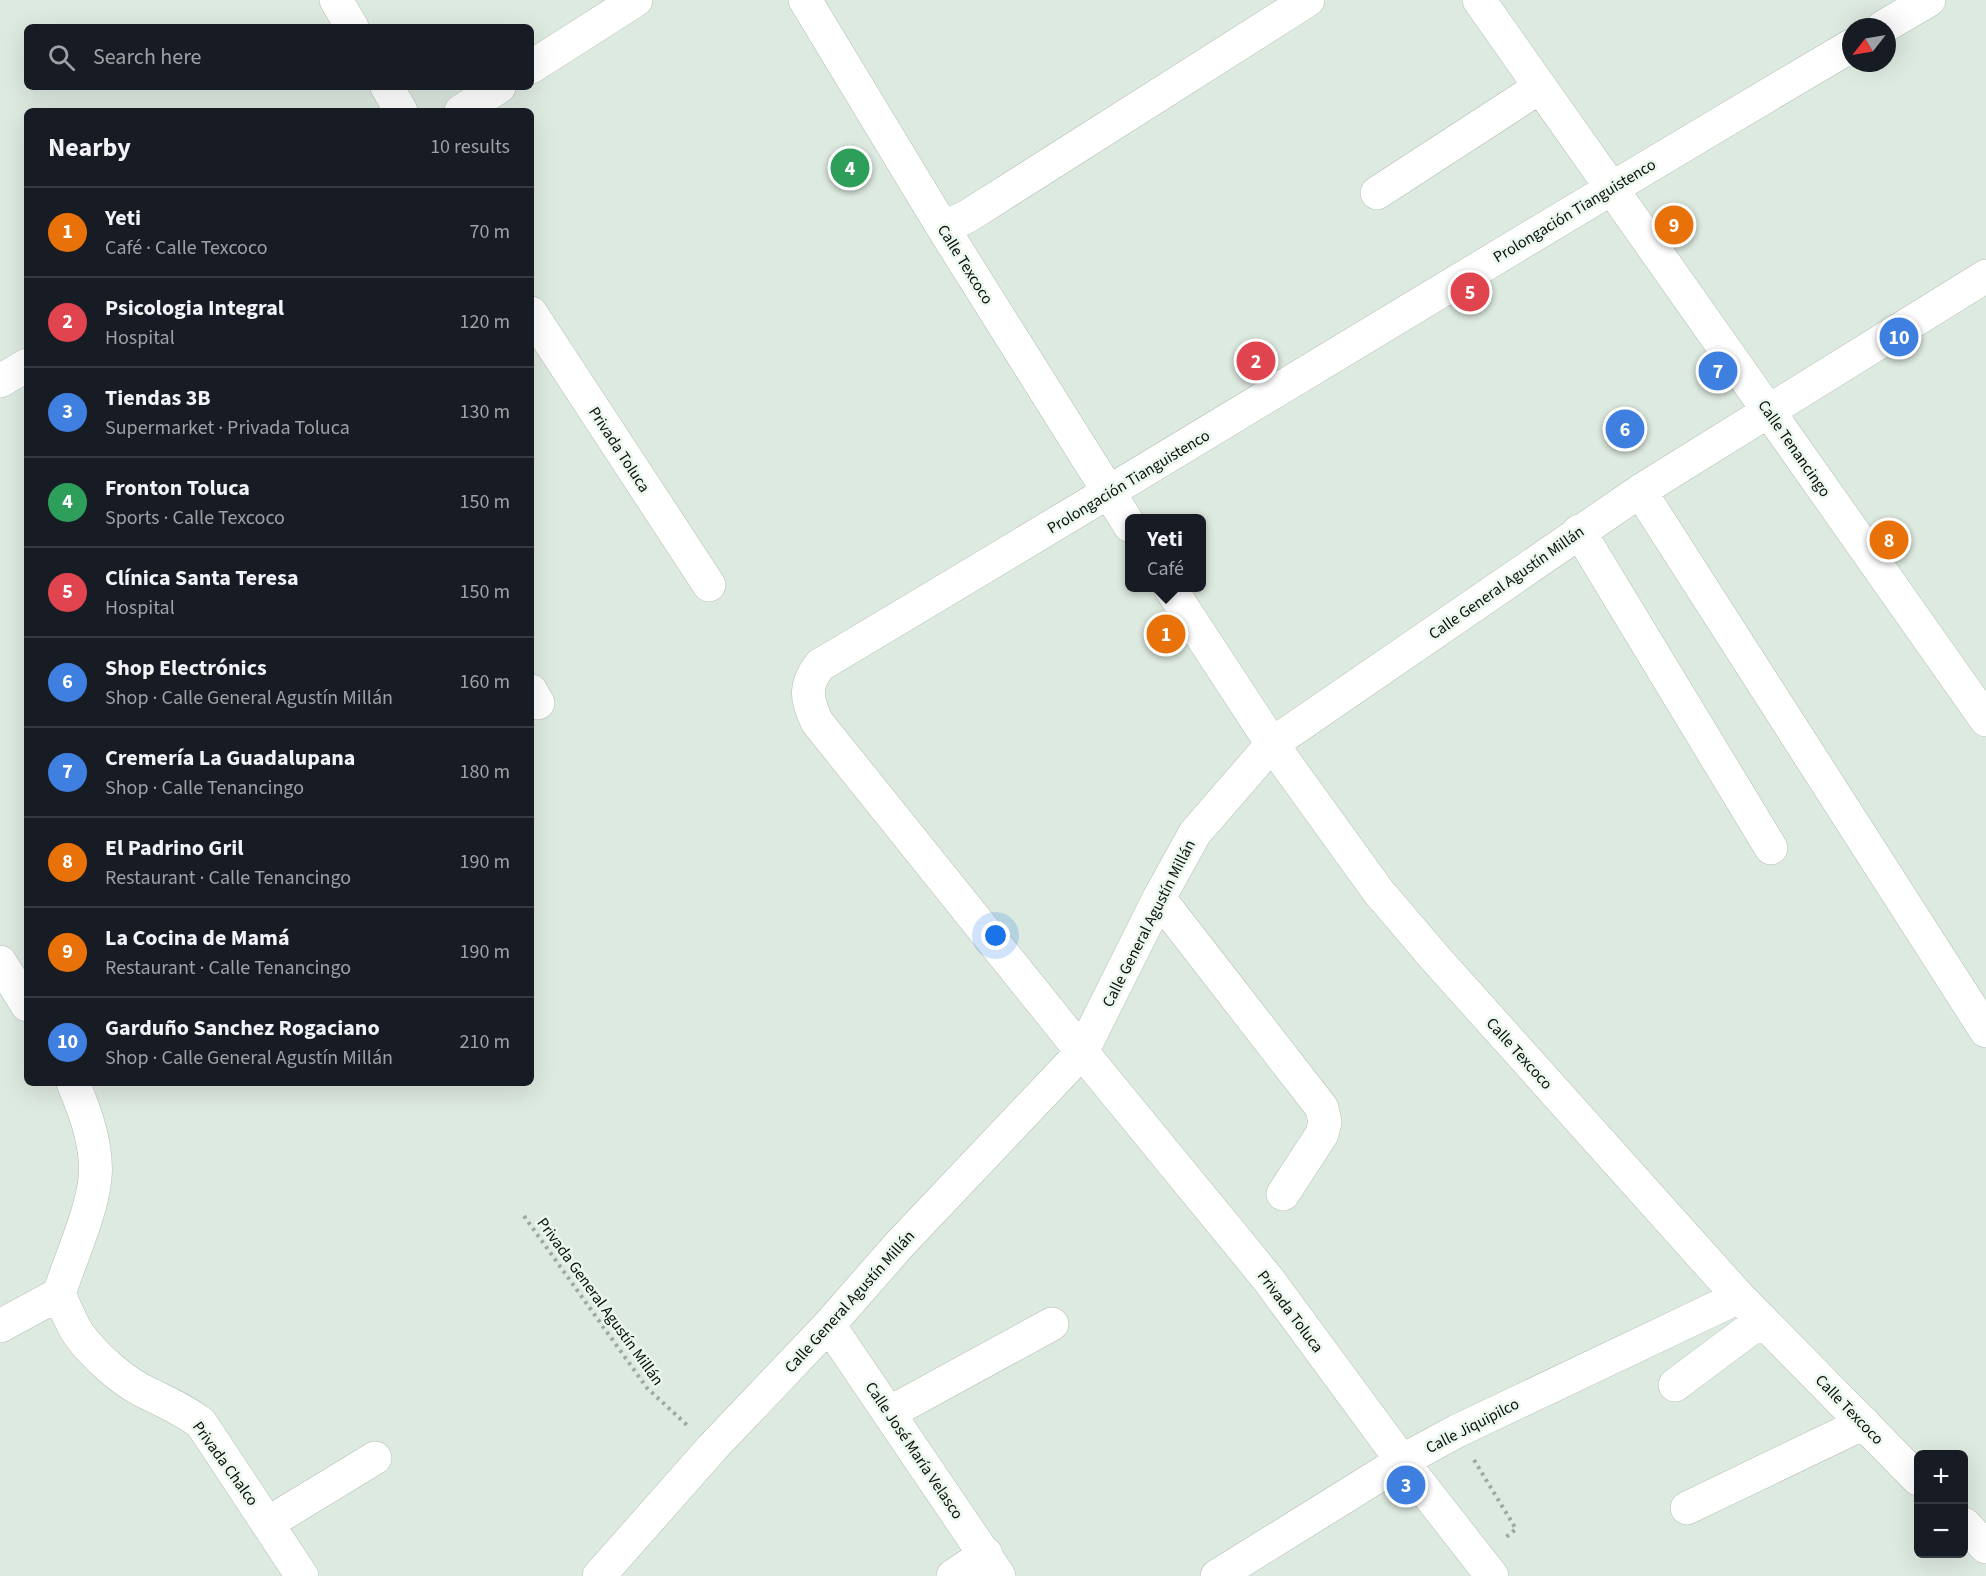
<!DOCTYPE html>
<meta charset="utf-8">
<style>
:root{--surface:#171b24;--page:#242831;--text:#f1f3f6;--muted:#9ea1a6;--line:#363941;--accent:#168e49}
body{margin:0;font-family:"Source Sans 3",sans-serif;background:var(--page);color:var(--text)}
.controls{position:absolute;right:18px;bottom:18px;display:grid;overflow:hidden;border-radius:9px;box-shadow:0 6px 24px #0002}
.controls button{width:54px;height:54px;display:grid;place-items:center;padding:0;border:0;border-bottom:2px solid var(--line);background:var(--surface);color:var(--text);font:30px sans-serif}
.compass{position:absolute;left:1842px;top:18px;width:54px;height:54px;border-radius:50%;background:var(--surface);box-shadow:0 6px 24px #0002;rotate:239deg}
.you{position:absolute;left:996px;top:936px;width:21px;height:21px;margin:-15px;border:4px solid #fff;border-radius:50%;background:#1a73e8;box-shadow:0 0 0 9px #1a73e833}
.badge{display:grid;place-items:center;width:39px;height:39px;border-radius:50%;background:var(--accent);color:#fff;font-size:20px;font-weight:700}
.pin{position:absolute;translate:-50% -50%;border:3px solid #fff;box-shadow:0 2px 6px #0006}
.popup{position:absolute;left:1125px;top:514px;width:81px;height:78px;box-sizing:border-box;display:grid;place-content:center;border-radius:9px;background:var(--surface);filter:drop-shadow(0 2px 4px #0005);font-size:20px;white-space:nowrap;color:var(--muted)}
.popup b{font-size:22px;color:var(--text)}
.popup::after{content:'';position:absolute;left:50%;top:100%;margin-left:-12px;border:12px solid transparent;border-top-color:var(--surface)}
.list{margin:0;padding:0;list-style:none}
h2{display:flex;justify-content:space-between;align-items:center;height:78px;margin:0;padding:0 24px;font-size:26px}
h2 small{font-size:20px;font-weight:400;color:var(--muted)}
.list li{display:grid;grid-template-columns:39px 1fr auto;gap:18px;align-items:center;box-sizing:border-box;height:90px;padding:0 24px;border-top:2px solid var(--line)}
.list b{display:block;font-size:22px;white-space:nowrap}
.list p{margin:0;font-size:20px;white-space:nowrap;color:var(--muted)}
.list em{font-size:20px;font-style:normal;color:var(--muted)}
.icon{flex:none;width:33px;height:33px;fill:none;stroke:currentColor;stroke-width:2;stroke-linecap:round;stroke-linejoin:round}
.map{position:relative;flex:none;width:1986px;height:1576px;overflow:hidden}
.search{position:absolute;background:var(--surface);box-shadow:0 6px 24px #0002;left:24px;top:24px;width:510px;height:66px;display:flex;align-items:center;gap:15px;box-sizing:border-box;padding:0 21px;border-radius:9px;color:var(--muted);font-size:22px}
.panel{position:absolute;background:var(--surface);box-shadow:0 6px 24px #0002;left:24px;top:108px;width:510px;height:978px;border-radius:9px}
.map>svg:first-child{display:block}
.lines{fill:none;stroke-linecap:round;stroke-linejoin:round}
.minor-casing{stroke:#b1beb4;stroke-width:34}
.path{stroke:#9da8a0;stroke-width:4;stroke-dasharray:3 4.5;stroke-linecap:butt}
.minor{stroke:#fff;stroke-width:33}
.labels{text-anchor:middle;stroke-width:5;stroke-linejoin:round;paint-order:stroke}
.street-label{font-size:16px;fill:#0a0e0b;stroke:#eaf7ed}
</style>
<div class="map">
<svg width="1986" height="1576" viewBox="0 0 1986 1576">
<rect width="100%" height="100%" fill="#ddeae0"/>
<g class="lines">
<defs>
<path id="minor" d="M336,0L352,27
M805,0L943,228L1130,526
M1479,0L1986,720
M1883,27L1929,0
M531,67L636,0
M387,87L401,111
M461,111L499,87
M1377,193L1540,87
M943,228L968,216L1308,0
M531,313L709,585
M0,381L27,365
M1640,491L1986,1031
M1579,531L1771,848
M1170,588L1272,744L1378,891L1436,959L1739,1297L1918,1479
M531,691L538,703
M1159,898L1322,1108L1325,1122L1322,1134L1283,1194
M0,962L27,1005
M59,1294C65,1307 71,1323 79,1335C95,1356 118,1377 141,1390C163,1401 181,1408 201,1423L302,1576
M829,1325L999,1576
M0,1326L59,1294C70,1260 92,1212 95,1178C98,1146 85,1111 73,1083
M1675,1385L1762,1320
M889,1413L1052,1324
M1687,1508L1864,1423
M268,1523L375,1458
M1964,1524L1986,1547
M599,1576L712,1448L829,1325L899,1245L1082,1052L1159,898L1195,833L1272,744L1640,491L1986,276
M953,1576L986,1554
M1217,1576L1402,1461L1457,1431L1739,1297
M1492,1576L1402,1461L1268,1279L1082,1052L817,722C806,699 804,685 820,665C1165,460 1506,249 1851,46"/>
</defs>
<use href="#minor" class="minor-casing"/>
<path class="path" d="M524,1216L647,1388L687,1425
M1474,1460L1516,1529L1505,1538"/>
<use href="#minor" class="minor"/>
</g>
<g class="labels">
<g class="street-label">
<text transform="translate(1574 210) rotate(-31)" y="6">Prolongación Tianguistenco</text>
<text transform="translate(966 264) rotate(58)" y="6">Calle Texcoco</text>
<text transform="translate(1795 448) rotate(55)" y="6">Calle Tenancingo</text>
<text transform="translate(620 449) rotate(57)" y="6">Privada Toluca</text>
<text transform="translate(1128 481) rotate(-31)" y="6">Prolongación Tianguistenco</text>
<text transform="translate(1506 582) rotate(-35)" y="6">Calle General Agustín Millán</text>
<text transform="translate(1148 923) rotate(-63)" y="6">Calle General Agustín Millán</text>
<text transform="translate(1520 1053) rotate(48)" y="6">Calle Texcoco</text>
<text transform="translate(601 1301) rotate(54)" y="6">Privada General Agustín Millán</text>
<text transform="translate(849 1301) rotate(-48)" y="6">Calle General Agustín Millán</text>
<text transform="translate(1291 1311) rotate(53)" y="6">Privada Toluca</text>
<text transform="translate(1850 1409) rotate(46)" y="6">Calle Texcoco</text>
<text transform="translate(1472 1425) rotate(-27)" y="6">Calle Jiquipilco</text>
<text transform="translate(915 1450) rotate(56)" y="6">Calle José María Velasco</text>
<text transform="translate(226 1463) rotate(54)" y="6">Privada Chalco</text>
</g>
</g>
</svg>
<div class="controls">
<button>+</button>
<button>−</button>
</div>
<svg class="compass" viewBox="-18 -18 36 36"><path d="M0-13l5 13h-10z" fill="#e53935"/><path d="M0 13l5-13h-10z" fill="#9ea1a6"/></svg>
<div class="you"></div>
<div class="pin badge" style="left:1166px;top:634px;background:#e8710a">1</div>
<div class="popup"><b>Yeti</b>Café</div>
<div class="pin badge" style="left:1256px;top:361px;background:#e0444e">2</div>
<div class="pin badge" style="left:1406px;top:1485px;background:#3f7fe0">3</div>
<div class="pin badge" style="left:850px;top:168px;background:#2e9e5b">4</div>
<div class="pin badge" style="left:1470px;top:292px;background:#e0444e">5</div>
<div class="pin badge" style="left:1625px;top:429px;background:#3f7fe0">6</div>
<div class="pin badge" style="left:1718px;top:371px;background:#3f7fe0">7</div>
<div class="pin badge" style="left:1889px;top:540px;background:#e8710a">8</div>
<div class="pin badge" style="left:1674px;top:225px;background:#e8710a">9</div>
<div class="pin badge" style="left:1899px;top:337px;background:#3f7fe0">10</div>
<div class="search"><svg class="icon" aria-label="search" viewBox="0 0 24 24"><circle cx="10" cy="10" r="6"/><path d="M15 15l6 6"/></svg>Search here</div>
<section class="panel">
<h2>Nearby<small>10 results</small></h2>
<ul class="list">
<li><span class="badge" style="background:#e8710a">1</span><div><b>Yeti</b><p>Café · Calle Texcoco</p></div><em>70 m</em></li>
<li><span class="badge" style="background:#e0444e">2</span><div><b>Psicologia Integral</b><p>Hospital</p></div><em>120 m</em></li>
<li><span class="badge" style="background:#3f7fe0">3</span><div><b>Tiendas 3B</b><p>Supermarket · Privada Toluca</p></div><em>130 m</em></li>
<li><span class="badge" style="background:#2e9e5b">4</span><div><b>Fronton Toluca</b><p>Sports · Calle Texcoco</p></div><em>150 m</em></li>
<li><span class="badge" style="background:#e0444e">5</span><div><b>Clínica Santa Teresa</b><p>Hospital</p></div><em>150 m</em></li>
<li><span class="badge" style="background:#3f7fe0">6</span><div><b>Shop Electrónics</b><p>Shop · Calle General Agustín Millán</p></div><em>160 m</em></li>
<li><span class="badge" style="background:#3f7fe0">7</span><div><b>Cremería La Guadalupana</b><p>Shop · Calle Tenancingo</p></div><em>180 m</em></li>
<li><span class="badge" style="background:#e8710a">8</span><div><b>El Padrino Gril</b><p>Restaurant · Calle Tenancingo</p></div><em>190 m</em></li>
<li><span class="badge" style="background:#e8710a">9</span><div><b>La Cocina de Mamá</b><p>Restaurant · Calle Tenancingo</p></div><em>190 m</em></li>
<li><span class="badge" style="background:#3f7fe0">10</span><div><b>Garduño Sanchez Rogaciano</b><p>Shop · Calle General Agustín Millán</p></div><em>210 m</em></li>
</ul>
</section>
</div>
